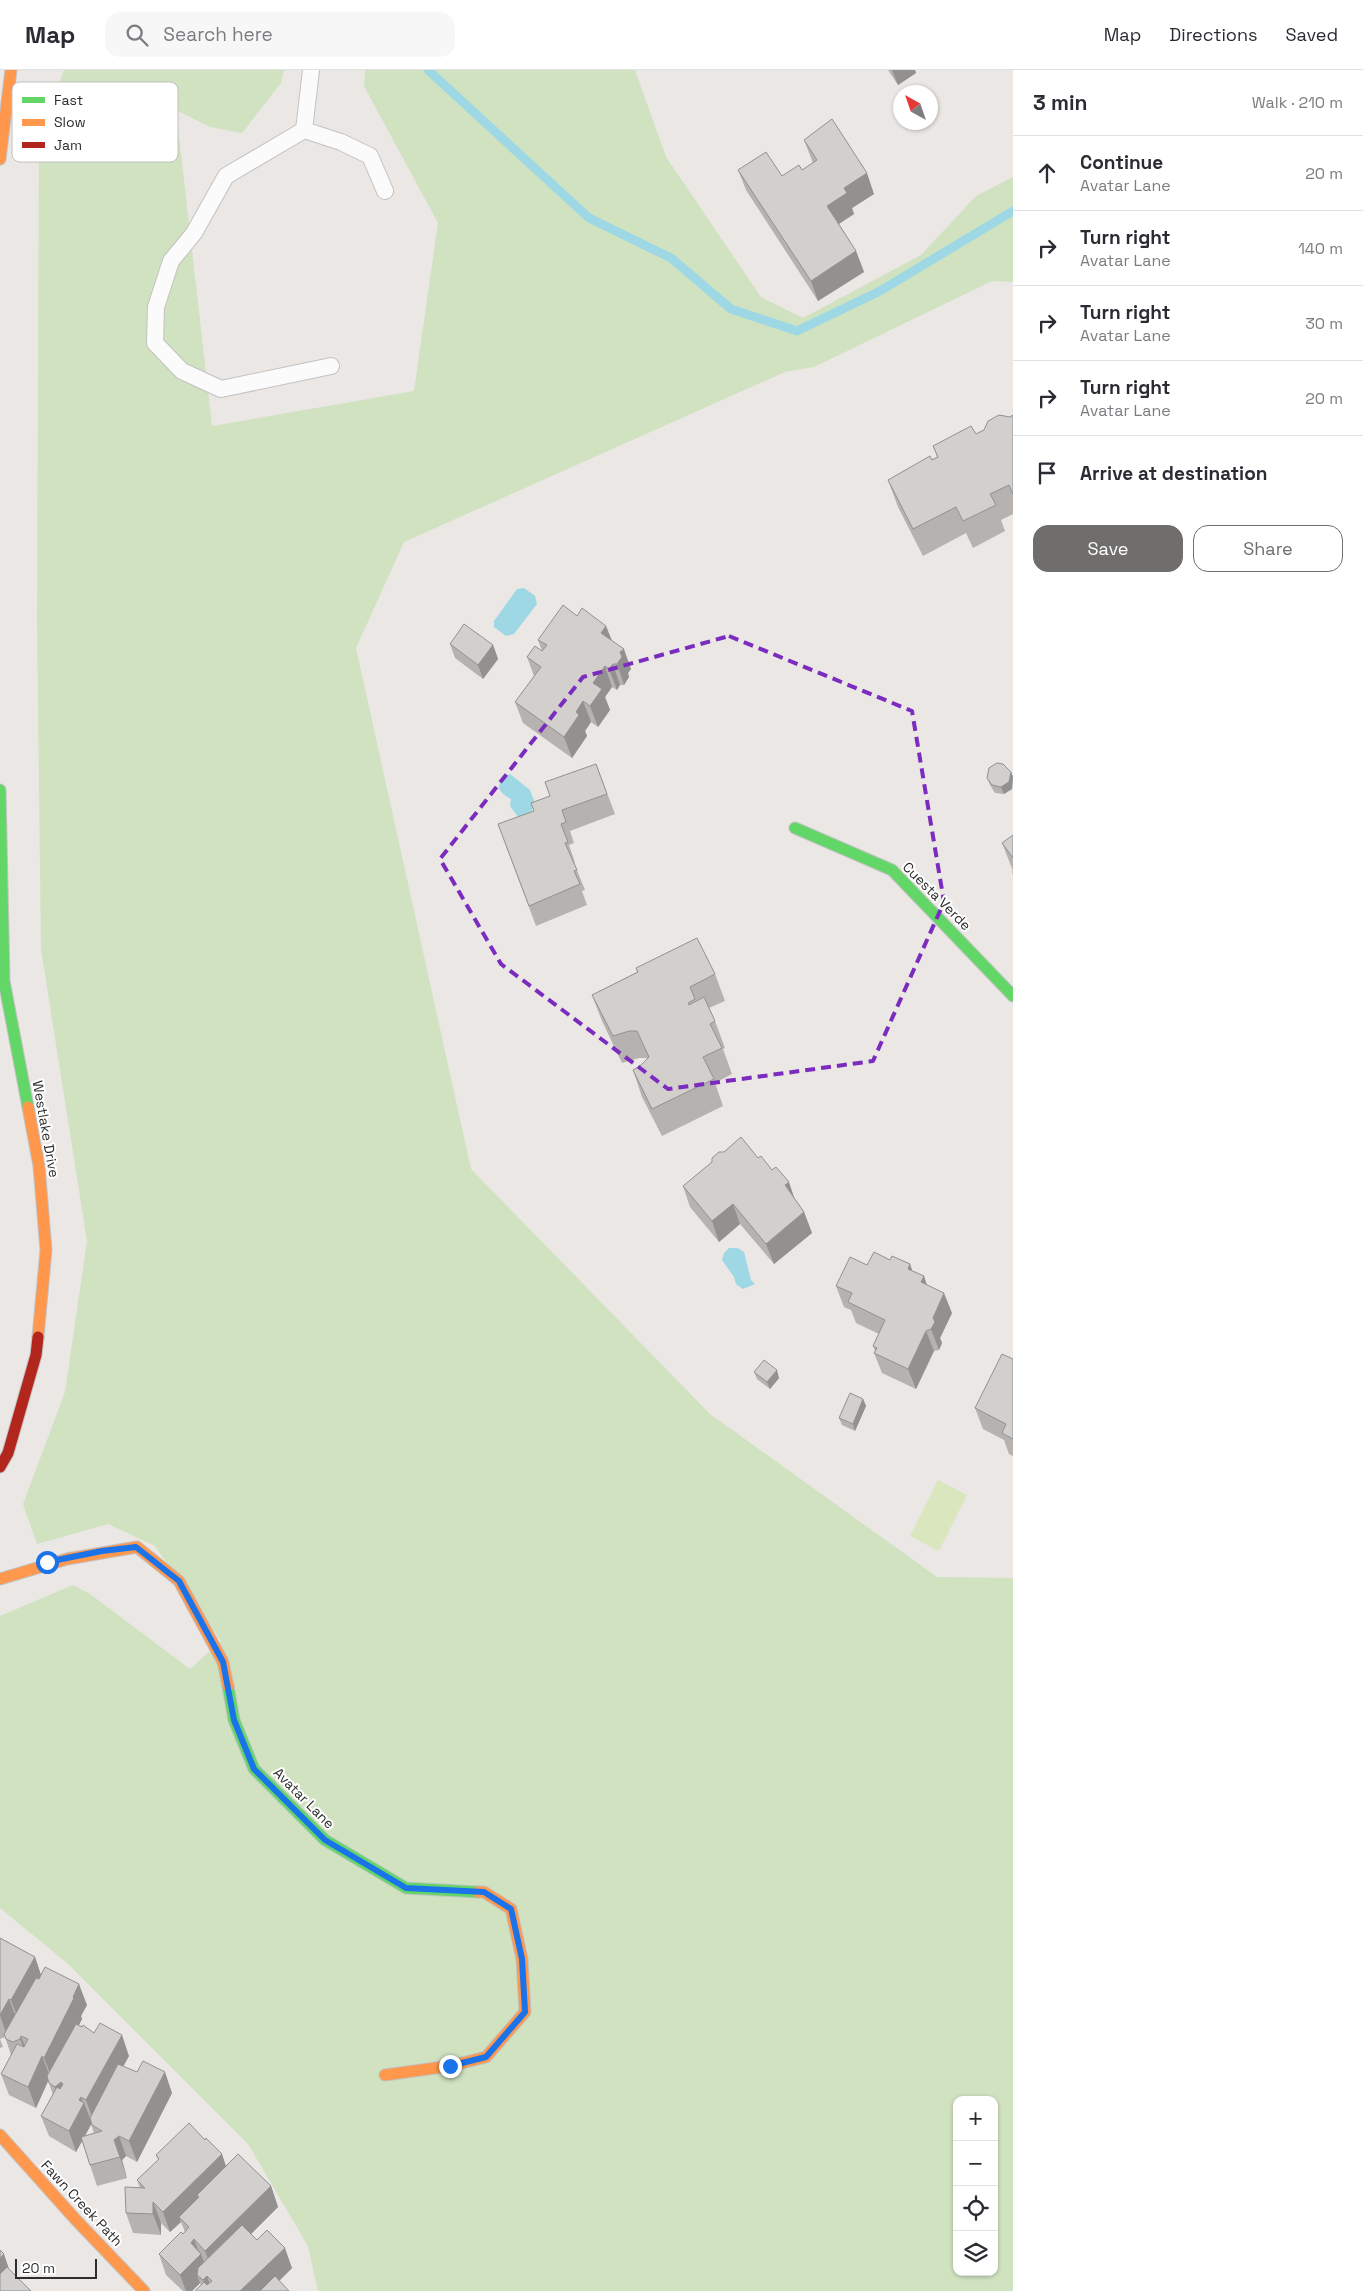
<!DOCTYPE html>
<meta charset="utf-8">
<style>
:root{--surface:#fff;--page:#f7f7f7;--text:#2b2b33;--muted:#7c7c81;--line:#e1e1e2;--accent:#6f6e6d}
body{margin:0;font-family:"Space Grotesk",sans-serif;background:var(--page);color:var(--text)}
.controls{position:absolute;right:15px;bottom:15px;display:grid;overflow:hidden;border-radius:10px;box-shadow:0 1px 4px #0004}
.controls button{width:45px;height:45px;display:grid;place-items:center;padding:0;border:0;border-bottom:1px solid var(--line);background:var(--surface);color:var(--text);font:25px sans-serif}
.compass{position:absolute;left:893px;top:15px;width:45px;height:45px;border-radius:50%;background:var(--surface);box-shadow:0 1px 4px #0004;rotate:320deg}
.scale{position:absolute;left:15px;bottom:12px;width:82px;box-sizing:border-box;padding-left:5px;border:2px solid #2d2d2d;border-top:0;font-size:14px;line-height:18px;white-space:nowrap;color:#2d2d2d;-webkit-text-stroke:4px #fff;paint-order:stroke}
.stop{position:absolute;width:15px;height:15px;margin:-11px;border:4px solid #1a73e8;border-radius:50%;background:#fff}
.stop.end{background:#1a73e8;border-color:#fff;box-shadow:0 1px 5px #0008}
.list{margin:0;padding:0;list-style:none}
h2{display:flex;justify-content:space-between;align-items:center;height:65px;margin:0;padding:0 20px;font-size:21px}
h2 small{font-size:16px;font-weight:400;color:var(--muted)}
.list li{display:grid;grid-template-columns:32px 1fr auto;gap:15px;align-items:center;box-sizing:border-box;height:75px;padding:0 20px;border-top:1px solid var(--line)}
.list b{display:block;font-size:19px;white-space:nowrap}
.list p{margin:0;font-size:16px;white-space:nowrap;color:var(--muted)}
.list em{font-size:16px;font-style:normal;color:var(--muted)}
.actions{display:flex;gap:10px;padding:15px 20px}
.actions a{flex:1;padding:11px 0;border:1px solid var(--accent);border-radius:15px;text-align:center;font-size:18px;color:var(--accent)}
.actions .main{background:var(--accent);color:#fff}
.icon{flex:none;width:28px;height:28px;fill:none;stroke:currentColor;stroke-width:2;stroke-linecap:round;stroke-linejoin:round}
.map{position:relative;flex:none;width:1013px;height:2221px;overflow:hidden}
header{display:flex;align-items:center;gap:30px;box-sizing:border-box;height:70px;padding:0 25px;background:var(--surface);border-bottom:1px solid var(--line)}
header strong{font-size:24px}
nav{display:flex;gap:28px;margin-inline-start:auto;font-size:18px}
.search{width:350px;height:45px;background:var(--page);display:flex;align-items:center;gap:12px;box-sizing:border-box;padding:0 18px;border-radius:15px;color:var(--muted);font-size:19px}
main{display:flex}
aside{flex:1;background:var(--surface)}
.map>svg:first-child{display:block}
.green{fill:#d0e2c0;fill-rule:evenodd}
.pitch{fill:#dae6be}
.water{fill:#9ed8e5}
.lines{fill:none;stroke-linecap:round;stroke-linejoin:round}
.stream{stroke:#9ed8e5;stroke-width:9}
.lane-casing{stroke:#c3c2c2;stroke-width:18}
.fast-casing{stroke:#c3c2c2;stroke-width:13}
.slow-casing{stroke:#c3c2c2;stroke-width:13}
.jam-casing{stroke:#c3c2c2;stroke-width:13}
.lane{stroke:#fcfbfb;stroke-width:16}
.fast{stroke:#63d668;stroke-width:11}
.slow{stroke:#ff974d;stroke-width:11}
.jam{stroke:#b3261e;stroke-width:11}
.wall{fill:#b5b2b0;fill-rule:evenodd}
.shaded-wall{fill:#939190}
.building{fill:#d2cfcd;stroke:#939190}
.route{stroke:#1a73e8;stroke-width:6}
.marked{fill:none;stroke:#7b2cbf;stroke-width:4;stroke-dasharray:10 6;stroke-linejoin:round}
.labels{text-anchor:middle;stroke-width:4;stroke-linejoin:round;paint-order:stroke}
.street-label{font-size:14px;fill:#2d2d2d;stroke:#fff}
.key{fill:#fff;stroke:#c0c0c0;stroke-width:1}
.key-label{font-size:14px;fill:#2d2d2d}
</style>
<header>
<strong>Map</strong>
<div class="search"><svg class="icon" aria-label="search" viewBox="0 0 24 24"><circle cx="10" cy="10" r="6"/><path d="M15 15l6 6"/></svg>Search here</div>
<nav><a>Map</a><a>Directions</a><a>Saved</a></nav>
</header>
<main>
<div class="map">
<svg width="1013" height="2221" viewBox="0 0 1013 2221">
<rect width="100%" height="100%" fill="#eae7e4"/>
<path class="green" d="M64,0H284L281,13L242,63L210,57L176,40L212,356L414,321L438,153L364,16L365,0H635L666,87L761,227L803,248L921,185L976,126L1013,107V212L992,211L814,297L785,302L404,472L356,578L471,1099L710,1344L937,1507L1013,1508V2221H318L308,2176L248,2074L67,1893L0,1838V1546L73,1515L90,1524L190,1599L221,1571L155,1476L108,1454L37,1474L23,1434L65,1322L87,1171L41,879L37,550L39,69ZM957,2030H994V2202H957Z"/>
<path class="pitch" d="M938,1410L967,1425L939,1481L910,1466Z"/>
<path class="water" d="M524,518L535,526L537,534L514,564L506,566L494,557V551L517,519Z
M510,704L530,720L535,733L531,742L518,747L510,736L511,729L504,725L499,719L500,710Z
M729,1178H738L744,1182L751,1210L755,1214L743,1219L736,1214L734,1207L722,1190L724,1183Z"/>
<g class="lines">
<path class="stream" d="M428,0L589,148L671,188L731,239L797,261L880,221L1013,141"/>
<defs>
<path id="lane" d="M311,0L304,60L226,106L194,163L171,191L156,237L155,273L182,301L221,319L331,296
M304,60L341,72L370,86L385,121"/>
<path id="fast" d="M0,720L4,911L28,1037
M795,758L892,800L1013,926
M228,1616L234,1650L254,1699L325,1770L406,1818L478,1822"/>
<path id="slow" d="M0,89L11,0
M28,1037L39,1096L46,1180L38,1267
M0,1509L67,1489L137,1477L179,1511L223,1592L228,1616
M385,2005L450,1996L486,1987L525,1942L522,1889L511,1839L484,1822H478
M0,2065L76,2150L144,2221"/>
<path id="jam" d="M0,1397L8,1383L36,1285L38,1267"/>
</defs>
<use href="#lane" class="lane-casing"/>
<use href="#fast" class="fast-casing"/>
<use href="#slow" class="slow-casing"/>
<use href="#jam" class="jam-casing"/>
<use href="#lane" class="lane"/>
<use href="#fast" class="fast"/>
<use href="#slow" class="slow"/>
<use href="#jam" class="jam"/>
</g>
<path class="wall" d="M888,0H915L916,3L898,15Z
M804,70L874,124L852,138L854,144L839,154L856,181L864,202L818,231L746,120L738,100L782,106L802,100L813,93Z
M1013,345V444L1001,450L1005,461L973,478L966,463L923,486L898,437L888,410L937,387L933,376L976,364Z
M577,546L606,556L612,571L631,599L628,603L629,607L624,615H620L617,620L612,617L605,627L610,640L598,657L591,652L585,661L587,666L572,688L523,653L515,632L534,606L527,587L542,581L538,570Z
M450,574L493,575L498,589L483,609L455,588Z
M596,694L615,744L570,761L574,773L569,775L575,793H574L585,820L582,821L587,835L536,856L498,754L534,741L550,726Z
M1011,702L1013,707L1012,719L1004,724L995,723L990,715L987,708Z
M1013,765V805L1012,801H1013L1002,773Z
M636,898L715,904L725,931L709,938L715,951L725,978L723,979L732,1004L715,1013L723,1036L662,1066L642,1027L633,1000L640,996L647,989L646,988H639L622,993L602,951L592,925L637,902Z
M758,1088L794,1128L804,1142L812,1163L774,1194L740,1154L719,1172L690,1137L683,1116Z
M890,1190L910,1194L912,1201L924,1206L926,1214L952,1243L940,1268L942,1273L939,1280L934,1281L916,1319L882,1303L874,1283L875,1281L873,1276L879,1264L856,1253L851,1240L844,1237L836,1216L867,1195Z
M1013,1289V1386L1009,1384L1004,1370L983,1359L975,1338Z
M754,1302L779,1308L770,1319L757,1309Z
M863,1329L866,1336L855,1361L842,1355L839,1348Z
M0,1868L35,1887L41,1905L87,1935L81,1946L82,1949L79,1955L94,1963L129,1986L123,1997L172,2023L137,2092L126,2086L122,2090L127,2108L97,2116L82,2071L76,2082L49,2066L41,2046L53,2025L48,2010L36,2038L9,2025L1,2004L11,1985L5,1967L0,1969ZM91,2054L94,2063L85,2066Z
M0,1969L3,1977L0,1978Z
M156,2085L226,2096L271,2116L278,2137L251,2164L257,2170L292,2198L279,2211L201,2215L200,2213L192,2221H183L166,2205L159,2184L185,2162L181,2152L170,2162L161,2153V2165L133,2163L126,2143L140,2118L137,2110L158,2090Z"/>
<path class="shaded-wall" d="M892,0H915L916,3L898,15Z
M867,103L874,124L852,138L854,144L834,157L827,136L844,118Z
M856,181L864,202L818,231L811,211Z
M606,556L614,576L601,563Z
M493,575L498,589L483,609L478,595Z
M624,579L631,599L628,603L629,607L624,615L617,594L620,582Z
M613,594L620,615L617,620L609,599Z
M605,596L612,617L605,627L610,640L598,657L590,636L593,613Z
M583,631L591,652L585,661L587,666L572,688L564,667L576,642Z
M1011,702L1013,707L1012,719L1004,724L1001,717Z
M789,1112L796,1133L785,1115Z
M733,1134L740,1154L719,1172L712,1151Z
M804,1142L812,1163L774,1194L766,1174Z
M910,1194L917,1215L908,1199Z
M924,1206L931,1227L921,1212Z
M944,1223L952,1243L940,1268L942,1273L939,1280L931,1259L933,1248Z
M926,1261L934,1281L916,1319L908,1299Z
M777,1300L779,1308L770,1319L767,1312Z
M863,1329L866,1336L855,1361L853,1354Z
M35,1887L42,1908L19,1951L11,1930Z
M79,1914L87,1935L81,1946L82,1949L52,2008L44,1988Z
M9,1929L17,1950L7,1966L0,1945Z
M122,1965L129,1986L93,2050L86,2030Z
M21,1966L29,1987L28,1989L20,1969Z
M42,1986L50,2007L36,2038L28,2017Z
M165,2002L172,2023L137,2092L129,2071Z
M61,2012L69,2033L63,2038L55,2017Z
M81,2027L83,2034L84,2033L92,2053L76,2082L69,2061L79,2030Z
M119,2066L126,2086L122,2090L127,2108L114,2070Z
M222,2084L229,2105L199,2127L197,2125L200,2133L179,2147L181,2152L170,2162L163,2142Z
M271,2116L278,2137L213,2202L205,2181Z
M153,2132L161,2153V2165L153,2144Z
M194,2169L200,2185L201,2184L209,2205L207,2206L212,2221H207L203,2210L197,2205L200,2213L192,2221H186L180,2205L191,2173Z
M285,2178L292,2198L269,2221H240Z
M4,2184L11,2205L0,2216V2188Z"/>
<path class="building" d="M832,49L867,103L844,118L847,123L827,136L856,181L811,211L738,100L766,82L782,106L799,95L802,100L817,90L804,70Z
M999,345L1010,347L1013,345V424L1009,415L990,424L996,435L963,451L956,437L913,459L888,410L930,386L932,390L938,387L933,376L971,356L976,364L984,360L988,351Z
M563,535L577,546L582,538L606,556L601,563L624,579L620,582L622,587L617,594H613L609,599L605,596L593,613L602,619L590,636L583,631L576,642L579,645L564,667L515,632L541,597L527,587L535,576L542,581L547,575L538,570Z
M464,554L493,575L478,595L450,574Z
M997,693L1003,694L1011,702L1009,712L1001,717L992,715L987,708L989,698Z
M596,694L607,724L562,740L566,752L561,754L568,772L565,773L577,800L574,801L580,814L529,836L498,754L534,741L531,733L550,726L545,712Z
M1013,765V788L1002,773Z
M697,868L715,904L690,917L695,929L688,933L689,935L704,927L715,951L710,954L722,978L703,987L714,1009L652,1039L633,1000L640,996L649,987L637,961H629L613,966L592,925L638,902L636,898Z
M741,1067L758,1088L761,1086L772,1100L776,1097L789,1112L785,1115L804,1142L766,1174L733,1134L712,1151L683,1116L712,1092V1088L719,1082H724Z
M874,1182L890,1190L892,1186L910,1194L908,1199L924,1206L921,1212L944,1223L933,1248L935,1252L931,1259L926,1261L908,1299L874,1283L877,1278L873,1276L885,1250L848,1232L852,1223L836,1216L850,1187L867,1195Z
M1002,1284L1013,1289V1369L1002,1363L1006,1354L975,1338Z
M764,1290L777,1300L767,1312L754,1302Z
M850,1323L863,1329L853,1354L839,1348Z
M0,1868L35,1887L11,1930L9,1929L0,1945Z
M45,1897L79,1914L73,1927L74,1928L44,1988L42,1986L28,2017L1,2004L17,1974L24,1977L28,1969L21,1966L20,1969L13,1972L6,1969L4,1964L36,1908L39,1909Z
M100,1953L122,1965L86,2030L81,2027L79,2030L84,2033L69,2061L41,2046L57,2017L60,2019L63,2014L61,2012L55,2017L49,2013L47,2006L76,1954L82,1957L83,1955L94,1963Z
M143,1991L165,2002L129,2071L119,2066L114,2070L120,2087L90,2095L81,2067L102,2061L92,2055L90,2048L118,1994L137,2002Z
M189,2053L205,2070L206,2068L222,2084L163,2142L153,2132V2144L126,2143L125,2117L145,2118L137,2110L159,2089L156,2085Z
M238,2084L271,2116L205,2181L194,2169L191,2173L201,2184L180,2205L159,2184L181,2162L183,2164L189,2157L179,2147L199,2127L197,2125Z
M242,2155L257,2170L267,2160L285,2178L240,2221H195L204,2212L207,2215L212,2211L207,2206L203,2210L197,2205L198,2198Z
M0,2180L4,2184L0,2188Z
M7,2197L31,2221H0V2204Z
M275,2206L289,2221H260Z"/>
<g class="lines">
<path class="route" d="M47,1492L102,1481L136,1477L179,1511L223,1592L234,1650L254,1699L325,1770L406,1818L484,1822L511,1839L522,1889L525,1942L486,1987L450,1996"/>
</g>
<path class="marked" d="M729,566L912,641L944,832L873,991L668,1019L501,894L440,789L583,607Z"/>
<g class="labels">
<g class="street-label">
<text transform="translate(937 826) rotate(45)" y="5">Cuesta Verde</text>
<text transform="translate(46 1059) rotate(80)" y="5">Westlake Drive</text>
<text transform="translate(304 1728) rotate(45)" y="5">Avatar Lane</text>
<text transform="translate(82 2133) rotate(47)" y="5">Fawn Creek Path</text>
</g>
</g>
<rect x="12" y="12" width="166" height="80" rx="8" class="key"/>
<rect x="22" y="27" width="23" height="6" fill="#63d668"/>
<rect x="22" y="49" width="23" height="7" fill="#ff974d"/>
<rect x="22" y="72" width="23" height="6" fill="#b3261e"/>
<g class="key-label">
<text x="54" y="35">Fast</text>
<text x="54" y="57">Slow</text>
<text x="54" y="80">Jam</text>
</g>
</svg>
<div class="controls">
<button>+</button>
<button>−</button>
<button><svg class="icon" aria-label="locate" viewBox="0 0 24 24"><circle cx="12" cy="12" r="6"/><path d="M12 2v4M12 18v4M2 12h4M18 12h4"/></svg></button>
<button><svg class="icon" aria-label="layers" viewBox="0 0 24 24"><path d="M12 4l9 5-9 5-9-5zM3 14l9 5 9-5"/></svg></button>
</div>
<svg class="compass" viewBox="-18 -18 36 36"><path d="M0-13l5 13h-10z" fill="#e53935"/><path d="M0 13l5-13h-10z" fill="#7c7c81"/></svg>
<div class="scale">20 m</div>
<div class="stop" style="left:47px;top:1492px"></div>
<div class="stop end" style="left:450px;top:1996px"></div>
</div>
<aside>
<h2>3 min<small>Walk · 210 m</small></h2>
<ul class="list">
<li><svg class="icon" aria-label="ahead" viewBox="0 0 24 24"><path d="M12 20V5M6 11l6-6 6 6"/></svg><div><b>Continue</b><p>Avatar Lane</p></div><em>20 m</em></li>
<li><svg class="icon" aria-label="right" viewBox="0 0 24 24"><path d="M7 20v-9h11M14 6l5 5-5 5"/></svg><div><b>Turn right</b><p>Avatar Lane</p></div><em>140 m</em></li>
<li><svg class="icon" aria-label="right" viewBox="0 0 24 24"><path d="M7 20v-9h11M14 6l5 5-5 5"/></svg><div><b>Turn right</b><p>Avatar Lane</p></div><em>30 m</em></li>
<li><svg class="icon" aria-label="right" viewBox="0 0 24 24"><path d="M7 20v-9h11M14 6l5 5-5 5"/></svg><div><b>Turn right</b><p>Avatar Lane</p></div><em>20 m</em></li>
<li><svg class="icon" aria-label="arrive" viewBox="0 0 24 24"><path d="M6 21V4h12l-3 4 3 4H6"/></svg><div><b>Arrive at destination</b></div></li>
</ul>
<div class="actions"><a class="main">Save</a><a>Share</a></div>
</aside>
</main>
